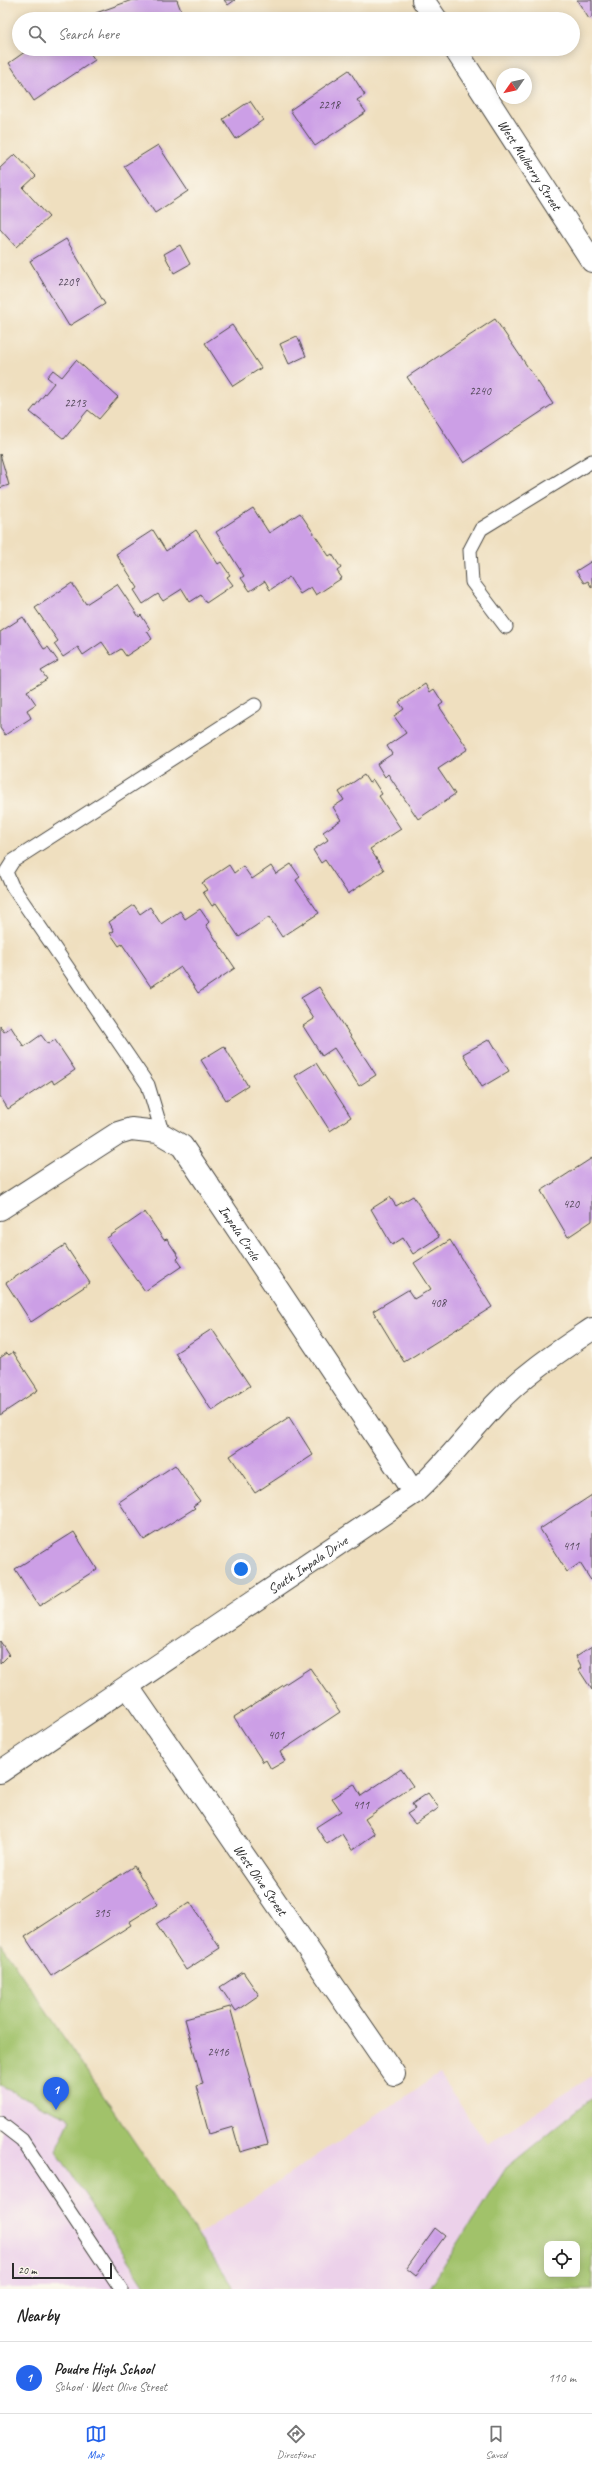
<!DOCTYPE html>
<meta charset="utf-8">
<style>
:root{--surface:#fff;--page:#f2f2f2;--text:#222;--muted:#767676;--line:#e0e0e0;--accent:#2563eb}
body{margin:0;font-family:Caveat,sans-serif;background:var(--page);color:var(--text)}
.controls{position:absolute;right:12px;bottom:12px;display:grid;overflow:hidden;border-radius:8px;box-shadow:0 2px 10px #0003}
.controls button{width:36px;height:36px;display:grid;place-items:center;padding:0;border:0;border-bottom:1px solid var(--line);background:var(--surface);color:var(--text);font:20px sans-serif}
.compass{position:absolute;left:496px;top:68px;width:36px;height:36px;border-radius:50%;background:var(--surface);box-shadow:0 2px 10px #0003;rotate:236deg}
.scale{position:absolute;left:12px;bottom:10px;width:100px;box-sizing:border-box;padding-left:4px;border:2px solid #2b2b2b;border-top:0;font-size:11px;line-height:14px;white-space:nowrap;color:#2b2b2b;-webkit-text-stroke:3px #fbf7ec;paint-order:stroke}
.you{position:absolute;left:241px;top:1569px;width:14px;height:14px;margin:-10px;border:3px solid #fff;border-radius:50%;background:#1a73e8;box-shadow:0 0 0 6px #1a73e833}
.badge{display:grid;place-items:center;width:26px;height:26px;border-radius:50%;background:var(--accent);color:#fff;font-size:13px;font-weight:700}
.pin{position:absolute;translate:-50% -33px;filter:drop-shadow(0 1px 2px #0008)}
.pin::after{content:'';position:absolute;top:21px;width:14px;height:12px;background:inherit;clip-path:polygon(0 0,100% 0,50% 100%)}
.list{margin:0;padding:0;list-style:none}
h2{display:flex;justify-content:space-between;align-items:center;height:52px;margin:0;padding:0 16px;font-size:17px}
h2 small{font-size:13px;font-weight:400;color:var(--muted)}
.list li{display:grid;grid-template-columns:26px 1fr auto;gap:12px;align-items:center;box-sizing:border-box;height:72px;padding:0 16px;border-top:1px solid var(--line)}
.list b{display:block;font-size:15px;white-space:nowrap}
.list p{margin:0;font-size:13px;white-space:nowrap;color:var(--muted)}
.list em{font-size:13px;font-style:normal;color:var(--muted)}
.icon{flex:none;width:22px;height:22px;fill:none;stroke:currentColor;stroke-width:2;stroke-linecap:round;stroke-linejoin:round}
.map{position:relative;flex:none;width:592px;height:2289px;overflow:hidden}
.search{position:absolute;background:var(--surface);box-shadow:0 2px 10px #0003;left:12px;right:12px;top:12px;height:44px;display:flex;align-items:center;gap:10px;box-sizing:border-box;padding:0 14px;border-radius:22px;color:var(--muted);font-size:15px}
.sheet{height:124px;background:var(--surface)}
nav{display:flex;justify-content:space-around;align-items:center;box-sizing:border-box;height:56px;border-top:1px solid var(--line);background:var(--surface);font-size:11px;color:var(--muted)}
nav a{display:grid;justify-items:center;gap:2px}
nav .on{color:var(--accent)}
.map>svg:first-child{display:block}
.built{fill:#ecd1ea;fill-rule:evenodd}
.green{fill:#a1c26a;stroke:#66764a;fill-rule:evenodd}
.building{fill:#cc9fe6}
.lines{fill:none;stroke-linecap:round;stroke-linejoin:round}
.lane-casing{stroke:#484641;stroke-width:15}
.street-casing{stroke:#484641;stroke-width:24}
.primary-casing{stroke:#484641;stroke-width:24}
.lane{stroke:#fff;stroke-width:13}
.street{stroke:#fff;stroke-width:22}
.primary{stroke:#fff;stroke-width:22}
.labels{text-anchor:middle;stroke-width:3;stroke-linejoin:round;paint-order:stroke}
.number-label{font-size:12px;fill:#53485a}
.street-label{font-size:14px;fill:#2b2b2b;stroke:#fbf7ec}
</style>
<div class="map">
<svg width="592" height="2289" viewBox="0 0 592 2289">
<rect width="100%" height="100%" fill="#fbf7ec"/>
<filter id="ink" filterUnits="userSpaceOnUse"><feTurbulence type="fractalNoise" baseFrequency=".025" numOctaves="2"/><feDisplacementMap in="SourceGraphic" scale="8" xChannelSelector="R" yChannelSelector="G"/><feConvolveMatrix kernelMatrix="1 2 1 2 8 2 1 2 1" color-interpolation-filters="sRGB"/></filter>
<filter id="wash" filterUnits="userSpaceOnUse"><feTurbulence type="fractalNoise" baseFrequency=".012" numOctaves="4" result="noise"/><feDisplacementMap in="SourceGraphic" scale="16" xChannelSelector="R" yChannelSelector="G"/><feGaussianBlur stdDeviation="0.9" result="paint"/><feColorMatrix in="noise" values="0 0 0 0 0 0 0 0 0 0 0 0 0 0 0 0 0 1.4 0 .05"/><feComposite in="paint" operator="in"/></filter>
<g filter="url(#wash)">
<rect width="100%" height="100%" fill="#efdfbf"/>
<path class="built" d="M0,1943L198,2235L439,2074L487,2144L592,2076V2289H0ZM547,2244H577V2274H547Z"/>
<path class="green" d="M0,1943L234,2289H147L56,2151L71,2119L0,2086Z
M592,2098V2289H429L506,2168ZM547,2244H577V2274H547Z"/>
<g id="blocks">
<path class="building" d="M132,0H177L184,19H98L96,13Z
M224,0H235L228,5Z
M577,0H592V17L589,19Z
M29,49H87L95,60L34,101L9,63Z
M349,70L365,95L357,100L366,112L315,146L290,110Z
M250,101L263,120L236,139L223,119Z
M158,145L188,191L155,213L124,166Z
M15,154L36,176L23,188L49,217L16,247L0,229V168Z
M66,239L105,304L69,326L30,261Z
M180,245L190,264L174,273L164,254Z
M495,319L553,404L464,463L407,377Z
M232,325L261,368L233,386L205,343Z
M297,336L306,356L289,364L280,344Z
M76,360L118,397L99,419L88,410L64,439L30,412L54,383L47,377L53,370L62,377Z
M0,454L9,485L0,488Z
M253,508L269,533L300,513L329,556L332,554L341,568L337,571L342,578L316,595L311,587L300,594L289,577L270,590L265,581L250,591L241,578L244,576L216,532Z
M153,530L166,551L196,530L218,564L221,562L230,575L227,577L233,585L206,603L201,595L190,602L182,589L163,601L158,594L143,604L134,590L138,588L116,554Z
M592,561V588L588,581L584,583L576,571Z
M72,583L86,604L117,584L139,617L141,615L150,629L147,631L152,639L126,656L121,649L111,655L102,642L83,655L78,647L63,657L54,644L58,641L35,608Z
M23,617L44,649L48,647L58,661L41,671L47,679L27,691L36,704L27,710L31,718L5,735L0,728V632Z
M425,684L430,692L434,689L443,703L439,706L468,749L438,769L455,794L418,819L388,774L385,777L377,764L392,754L387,746L406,733L394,716L404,709L399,702Z
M364,775L369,783L373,780L382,794L379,796L401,829L370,849L384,870L348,894L325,860L321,863L313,850L328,840L323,832L341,820L333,807L344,800L339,792Z
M291,864L300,877L296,880L319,913L282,937L269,917L239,937L216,903L212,906L203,892L207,890L202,883L229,865L234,873L243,866L252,879L271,866L276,874Z
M134,905L140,914L150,907L161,924L180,911L185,919L200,909L209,922L206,925L235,968L198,993L181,967L151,987L122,944L119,946L110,933L114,931L109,922Z
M319,987L376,1075L359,1086L334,1048L322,1056L303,1026L314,1019L301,998Z
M0,1026L4,1032L11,1027L24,1047L41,1035L48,1044L55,1040L75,1070L54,1084L52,1080L8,1109L0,1096Z
M490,1039L509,1071L482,1087L463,1054Z
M224,1046L248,1086L226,1100L201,1060Z
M316,1063L351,1117L330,1131L295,1076Z
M592,1158V1221L568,1237L541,1191Z
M413,1196L439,1237L413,1254L403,1238L392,1245L371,1209L390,1197L396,1206Z
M145,1212L164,1240L167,1239L179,1257L177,1259L182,1266L145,1291L107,1238Z
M450,1240L492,1307L404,1362L373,1311L408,1290L414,1299L431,1289L414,1263Z
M65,1245L90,1283L31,1322L6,1283Z
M212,1329L250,1386L212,1411L175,1353Z
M13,1352L38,1390L0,1415V1358L7,1353L9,1355Z
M289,1417L313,1455L255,1493L230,1456Z
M175,1465L200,1501L193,1506L195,1508L144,1540L119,1502Z
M592,1495V1582L580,1563L567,1572L540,1529Z
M74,1532L97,1569L39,1606L15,1569Z
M0,1641L9,1655L0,1664Z
M592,1646V1690L579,1670L582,1668L576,1656Z
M310,1668L340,1712L280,1752L285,1761L271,1769L266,1760L263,1762L234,1717Z
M401,1769L413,1786L365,1819L375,1834L352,1850L342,1834L327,1844L316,1827L341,1811L332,1798L354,1784L361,1796Z
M428,1793L439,1808L415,1824L407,1814L415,1809L412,1804Z
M134,1866L158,1904L129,1922L131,1925L51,1976L25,1937Z
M190,1902L220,1948L186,1970L156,1924Z
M243,1972L259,1995L236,2011L220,1987Z
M230,2007L268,2144L240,2152L233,2127L209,2134L196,2086L203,2084L185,2019Z
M435,2228L445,2236L416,2276L406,2268Z"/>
</g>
</g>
<g filter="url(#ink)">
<use href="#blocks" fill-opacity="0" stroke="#484641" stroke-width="1"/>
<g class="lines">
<defs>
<path id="lane" d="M506,627L472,582L470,550L481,529L592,461
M163,1135L148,1085L12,886L6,872L13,861L255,705
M0,2123L22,2140L121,2289"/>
<g id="street">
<path id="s1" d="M0,1209L118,1133L131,1129L158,1132L182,1146L414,1493"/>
<path id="s2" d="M128,1687L394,2074"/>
<path id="s3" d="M0,1772L414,1493C444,1466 468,1434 495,1405C524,1374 558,1352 592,1329"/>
</g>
<g id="primary">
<path d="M423,0L436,19"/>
<path id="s4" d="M455,49L592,261"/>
</g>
</defs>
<use href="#lane" class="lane-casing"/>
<use href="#street" class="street-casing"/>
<use href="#primary" class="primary-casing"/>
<use href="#lane" class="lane"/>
<use href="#street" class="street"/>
<use href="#primary" class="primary"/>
</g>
</g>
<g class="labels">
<g class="number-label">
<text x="329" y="109">2218</text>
<text x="68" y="286">2209</text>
<text x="480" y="395">2240</text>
<text x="75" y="407">2213</text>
<text x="571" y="1208">420</text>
<text x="438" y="1307">408</text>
<text x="571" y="1550">411</text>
<text x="276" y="1739">401</text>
<text x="361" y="1809">411</text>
<text x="102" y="1917">315</text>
<text x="218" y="2056">2416</text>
</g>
<g class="street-label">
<text dy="5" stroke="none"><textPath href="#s4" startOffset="138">West Mulberry Street</textPath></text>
<text dy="5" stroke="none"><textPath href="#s1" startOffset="313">Impala Circle</textPath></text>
<text dy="5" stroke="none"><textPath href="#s3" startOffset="371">South Impala Drive</textPath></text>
<text dy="5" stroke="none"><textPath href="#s2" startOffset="234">West Olive Street</textPath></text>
</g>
</g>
</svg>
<div class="controls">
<button><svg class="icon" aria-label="locate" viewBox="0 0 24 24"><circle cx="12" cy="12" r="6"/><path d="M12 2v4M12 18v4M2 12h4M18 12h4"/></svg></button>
</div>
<svg class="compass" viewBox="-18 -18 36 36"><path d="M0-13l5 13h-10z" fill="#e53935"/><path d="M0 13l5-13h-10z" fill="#767676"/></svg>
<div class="scale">20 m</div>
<div class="you"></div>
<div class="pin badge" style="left:56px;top:2110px">1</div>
<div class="search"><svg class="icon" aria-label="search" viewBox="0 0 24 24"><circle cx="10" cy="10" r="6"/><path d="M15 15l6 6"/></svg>Search here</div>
</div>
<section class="sheet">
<h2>Nearby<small></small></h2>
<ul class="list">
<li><span class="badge">1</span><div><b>Poudre High School</b><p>School · West Olive Street</p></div><em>110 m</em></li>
</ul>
</section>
<nav>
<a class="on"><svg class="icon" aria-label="map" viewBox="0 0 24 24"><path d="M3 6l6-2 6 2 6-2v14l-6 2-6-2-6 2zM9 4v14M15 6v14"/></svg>Map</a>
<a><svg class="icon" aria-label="directions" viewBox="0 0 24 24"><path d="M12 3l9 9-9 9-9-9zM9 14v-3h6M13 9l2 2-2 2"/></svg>Directions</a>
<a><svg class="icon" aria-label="saved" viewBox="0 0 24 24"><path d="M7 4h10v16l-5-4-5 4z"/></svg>Saved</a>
</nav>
